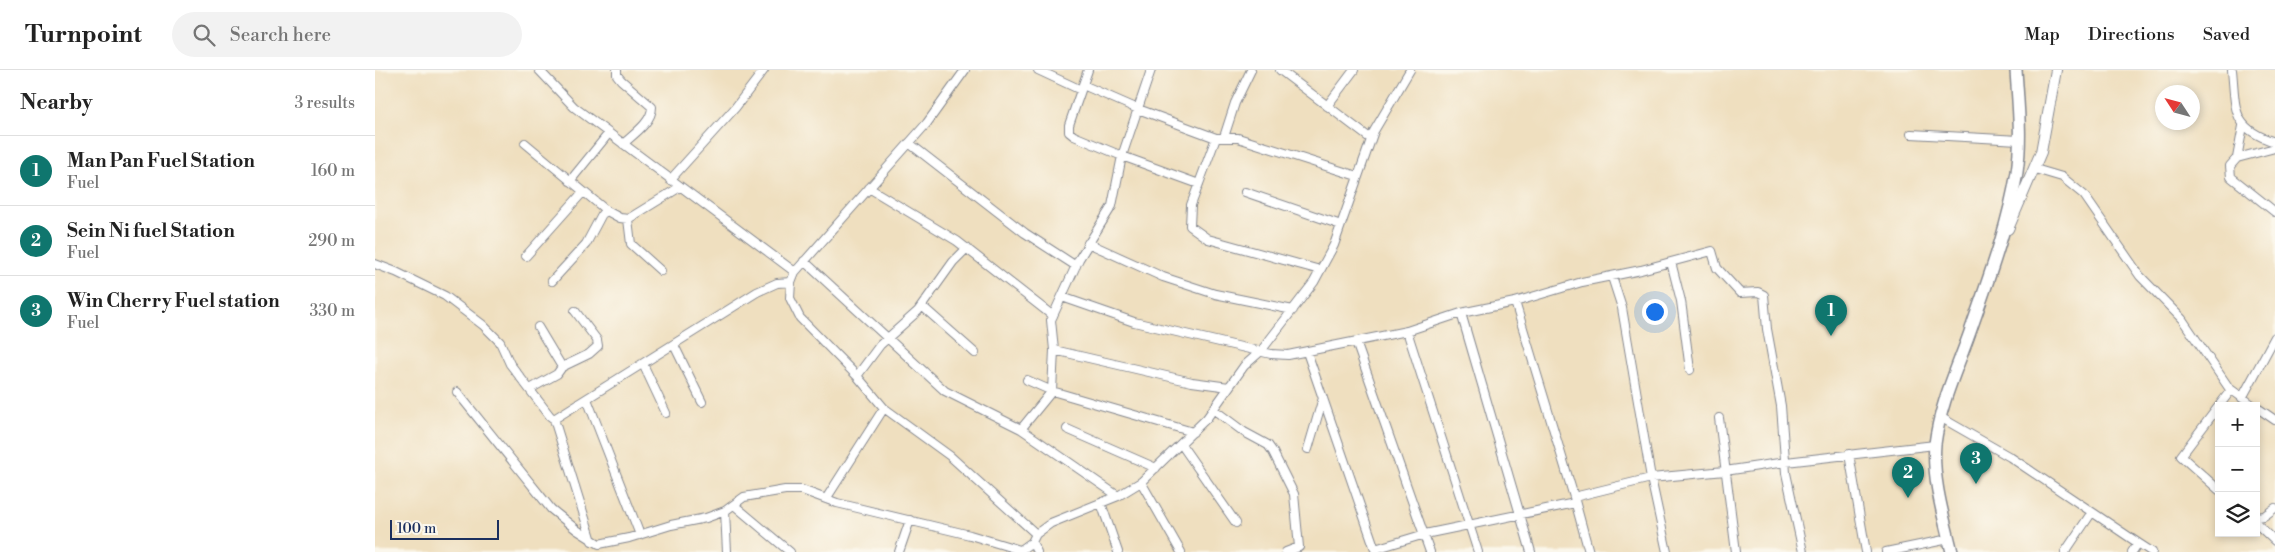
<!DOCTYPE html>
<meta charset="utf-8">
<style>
:root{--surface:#fff;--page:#f2f2f2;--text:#222;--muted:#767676;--line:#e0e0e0;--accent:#0f766e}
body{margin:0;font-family:"Libre Bodoni",serif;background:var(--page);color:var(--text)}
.controls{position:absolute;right:15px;bottom:15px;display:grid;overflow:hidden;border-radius:0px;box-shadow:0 2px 8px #0003}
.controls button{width:45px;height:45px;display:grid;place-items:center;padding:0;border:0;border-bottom:1px solid var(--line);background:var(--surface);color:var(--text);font:25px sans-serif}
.compass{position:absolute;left:1780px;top:15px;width:45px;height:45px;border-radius:50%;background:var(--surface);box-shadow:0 2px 8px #0003;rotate:306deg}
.scale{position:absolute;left:15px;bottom:12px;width:109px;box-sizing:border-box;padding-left:5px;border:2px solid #1b2f5e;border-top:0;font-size:14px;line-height:18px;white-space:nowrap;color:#1b2f5e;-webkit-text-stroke:4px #fbf7ec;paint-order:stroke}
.you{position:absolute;left:1279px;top:241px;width:18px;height:18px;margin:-12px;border:4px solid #fff;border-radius:50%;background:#1a73e8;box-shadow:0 0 0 8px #1a73e833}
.badge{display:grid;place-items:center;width:32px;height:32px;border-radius:50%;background:var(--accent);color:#fff;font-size:16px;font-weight:700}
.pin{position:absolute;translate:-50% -41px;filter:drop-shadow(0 1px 2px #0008)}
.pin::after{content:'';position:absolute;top:26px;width:18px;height:15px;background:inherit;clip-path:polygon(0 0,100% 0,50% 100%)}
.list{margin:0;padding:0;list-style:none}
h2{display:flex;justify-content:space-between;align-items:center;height:65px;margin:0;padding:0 20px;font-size:21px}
h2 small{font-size:16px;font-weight:400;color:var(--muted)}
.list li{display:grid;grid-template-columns:32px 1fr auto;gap:15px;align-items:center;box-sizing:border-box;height:70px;padding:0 20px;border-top:1px solid var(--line)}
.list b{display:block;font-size:19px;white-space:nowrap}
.list p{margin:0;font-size:16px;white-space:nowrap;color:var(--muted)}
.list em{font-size:16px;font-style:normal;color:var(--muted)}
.icon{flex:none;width:28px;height:28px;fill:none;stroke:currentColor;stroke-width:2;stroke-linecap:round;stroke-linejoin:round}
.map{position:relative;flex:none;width:1900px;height:482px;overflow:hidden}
header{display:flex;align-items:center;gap:30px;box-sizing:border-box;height:70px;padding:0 25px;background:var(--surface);border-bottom:1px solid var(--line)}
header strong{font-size:24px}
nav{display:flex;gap:28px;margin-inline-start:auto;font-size:18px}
.search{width:350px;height:45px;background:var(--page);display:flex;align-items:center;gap:12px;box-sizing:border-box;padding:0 18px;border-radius:28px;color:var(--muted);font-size:19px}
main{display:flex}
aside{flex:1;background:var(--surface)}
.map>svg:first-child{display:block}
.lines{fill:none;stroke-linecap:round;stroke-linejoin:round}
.street-casing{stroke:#85878e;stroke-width:10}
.secondary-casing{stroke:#85878e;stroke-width:12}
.primary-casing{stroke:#85878e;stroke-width:14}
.street{stroke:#fff;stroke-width:8}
.secondary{stroke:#fff;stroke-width:10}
.primary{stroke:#fff;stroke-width:11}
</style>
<header>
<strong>Turnpoint</strong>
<div class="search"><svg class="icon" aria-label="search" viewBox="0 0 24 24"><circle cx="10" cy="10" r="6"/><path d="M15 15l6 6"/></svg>Search here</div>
<nav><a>Map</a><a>Directions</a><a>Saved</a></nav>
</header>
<main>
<aside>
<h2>Nearby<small>3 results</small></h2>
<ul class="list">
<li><span class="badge">1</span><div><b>Man Pan Fuel Station</b><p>Fuel</p></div><em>160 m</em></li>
<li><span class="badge">2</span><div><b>Sein Ni fuel Station</b><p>Fuel</p></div><em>290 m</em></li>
<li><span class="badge">3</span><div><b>Win Cherry Fuel station</b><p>Fuel</p></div><em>330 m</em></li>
</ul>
</aside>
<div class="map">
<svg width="1900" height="482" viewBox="0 0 1900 482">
<rect width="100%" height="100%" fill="#fbf7ec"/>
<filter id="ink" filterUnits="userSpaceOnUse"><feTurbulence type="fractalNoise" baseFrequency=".02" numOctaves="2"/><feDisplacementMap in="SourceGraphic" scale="10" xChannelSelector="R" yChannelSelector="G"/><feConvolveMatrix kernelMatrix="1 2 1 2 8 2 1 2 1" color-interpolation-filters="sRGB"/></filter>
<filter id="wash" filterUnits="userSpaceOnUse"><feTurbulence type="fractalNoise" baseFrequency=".0096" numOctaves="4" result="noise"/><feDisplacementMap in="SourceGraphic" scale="20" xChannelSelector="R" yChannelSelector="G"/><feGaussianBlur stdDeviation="1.12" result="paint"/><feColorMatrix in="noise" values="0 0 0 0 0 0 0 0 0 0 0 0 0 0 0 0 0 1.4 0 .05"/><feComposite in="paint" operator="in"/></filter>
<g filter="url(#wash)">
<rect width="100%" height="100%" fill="#efdfbf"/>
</g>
<g filter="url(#ink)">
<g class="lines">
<defs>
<path id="street" d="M164,0L199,37L420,202
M242,0V5L246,10L277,37C277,52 259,64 248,74
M590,0L552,53L420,202L416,212L415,228L425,248L482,306L509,338L575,386L661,464
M663,0L706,20
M713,0L694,55V62L699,66L747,86L824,114
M905,0L996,69
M1857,0C1861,40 1856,58 1900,72
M708,15L763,39L841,68H863L982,106
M952,36L979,0
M1536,64L1644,70
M849,67L860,33L876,0
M841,68L816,135L815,156L833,169L945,200
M150,73L232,141
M534,73L650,163L701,196
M1900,78L1862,88L1855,96L1856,107L1900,142
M1862,88L1868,56
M1660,99L1687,107L1709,125L1765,206L1807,249L1854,318L1879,336
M295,110L360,38L389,0
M195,111L234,63
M494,118L582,171L678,246
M870,122L966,155
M253,149L256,174L286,201
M713,173L788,207L840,224L918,240
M151,186L208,122
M429,191L570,321L646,359L743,426
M1296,192L1306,231L1315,300
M0,194L21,202L70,226L108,255L125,272L135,294L175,346L179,349L382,222L402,213L416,212
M1237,207L1247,238L1276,408L1292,482
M177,211L211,174L227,144L232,141L245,148L253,149L305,117
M687,227L759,252L896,284L913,285L1032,261L1086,243L1140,232L1207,212L1266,200L1337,181L1342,198L1365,223L1383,222L1389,225L1392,259L1406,336L1411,403L1428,482
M1140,232L1199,427L1214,482
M547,236L600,283
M1086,243L1156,482
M1032,261L1103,482
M981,272L1055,482
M299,275L327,332
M679,280L817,312L854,317
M932,282L1001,482
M268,294L291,343
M187,297L214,284L223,276L222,270L200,241
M482,306L505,275L543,241L578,192L592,178
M652,310L677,321L818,362
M155,319L182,304L187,297L163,257
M82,322L176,439L202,460L224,474L254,468L296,455L331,448L350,441L369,427L410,420H427L462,433L595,465L645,480
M1867,328L1900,267
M212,329L265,465
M1881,337L1900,350
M838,339L869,362L893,375L898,382L919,424L924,477L911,482
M1565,347L1635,387L1717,442
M1344,348L1361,482
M179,349L217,471
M646,359L677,321L679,280L676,250L704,189L737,136L747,86L776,0
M692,359L781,398
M806,374L861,453
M933,379L948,328
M1474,384L1491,482
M766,412L806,482
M1844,420L1806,386L1856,320
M1199,427L1276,408L1350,401L1411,392L1560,375
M451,429L509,338
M726,433L743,482
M359,435L415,482
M350,441L352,482
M1881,447L1889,446L1900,438
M1881,453L1900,471
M657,472L662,482
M1000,479L1050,464L1200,433
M524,482L535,450
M643,482L657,472L661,464L676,453L743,426L766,412L832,348L869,296L886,281L939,212L959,175L999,61L1035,0
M1511,482L1574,469
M1690,482L1717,442L1763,473
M1757,482L1763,473L1777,482"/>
<path id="secondary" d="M1633,159L1666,82L1681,0"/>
<path id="primary" d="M1577,482C1569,448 1557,409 1560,374C1565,334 1582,299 1595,262C1613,210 1633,157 1642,102C1647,68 1643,34 1641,0"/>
</defs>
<use href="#street" class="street-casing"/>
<use href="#secondary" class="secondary-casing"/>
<use href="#primary" class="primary-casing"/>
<use href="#street" class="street"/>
<use href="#secondary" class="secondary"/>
<use href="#primary" class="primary"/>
</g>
</g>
</svg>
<div class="controls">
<button>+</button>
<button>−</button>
<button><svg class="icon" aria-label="layers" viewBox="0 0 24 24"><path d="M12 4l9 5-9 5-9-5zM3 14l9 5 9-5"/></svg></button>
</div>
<svg class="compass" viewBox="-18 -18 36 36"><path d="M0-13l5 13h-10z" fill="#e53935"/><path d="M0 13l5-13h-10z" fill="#767676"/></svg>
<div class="scale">100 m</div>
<div class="you"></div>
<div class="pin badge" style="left:1456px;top:266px">1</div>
<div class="pin badge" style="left:1533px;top:428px">2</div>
<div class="pin badge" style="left:1601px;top:414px">3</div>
</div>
</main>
